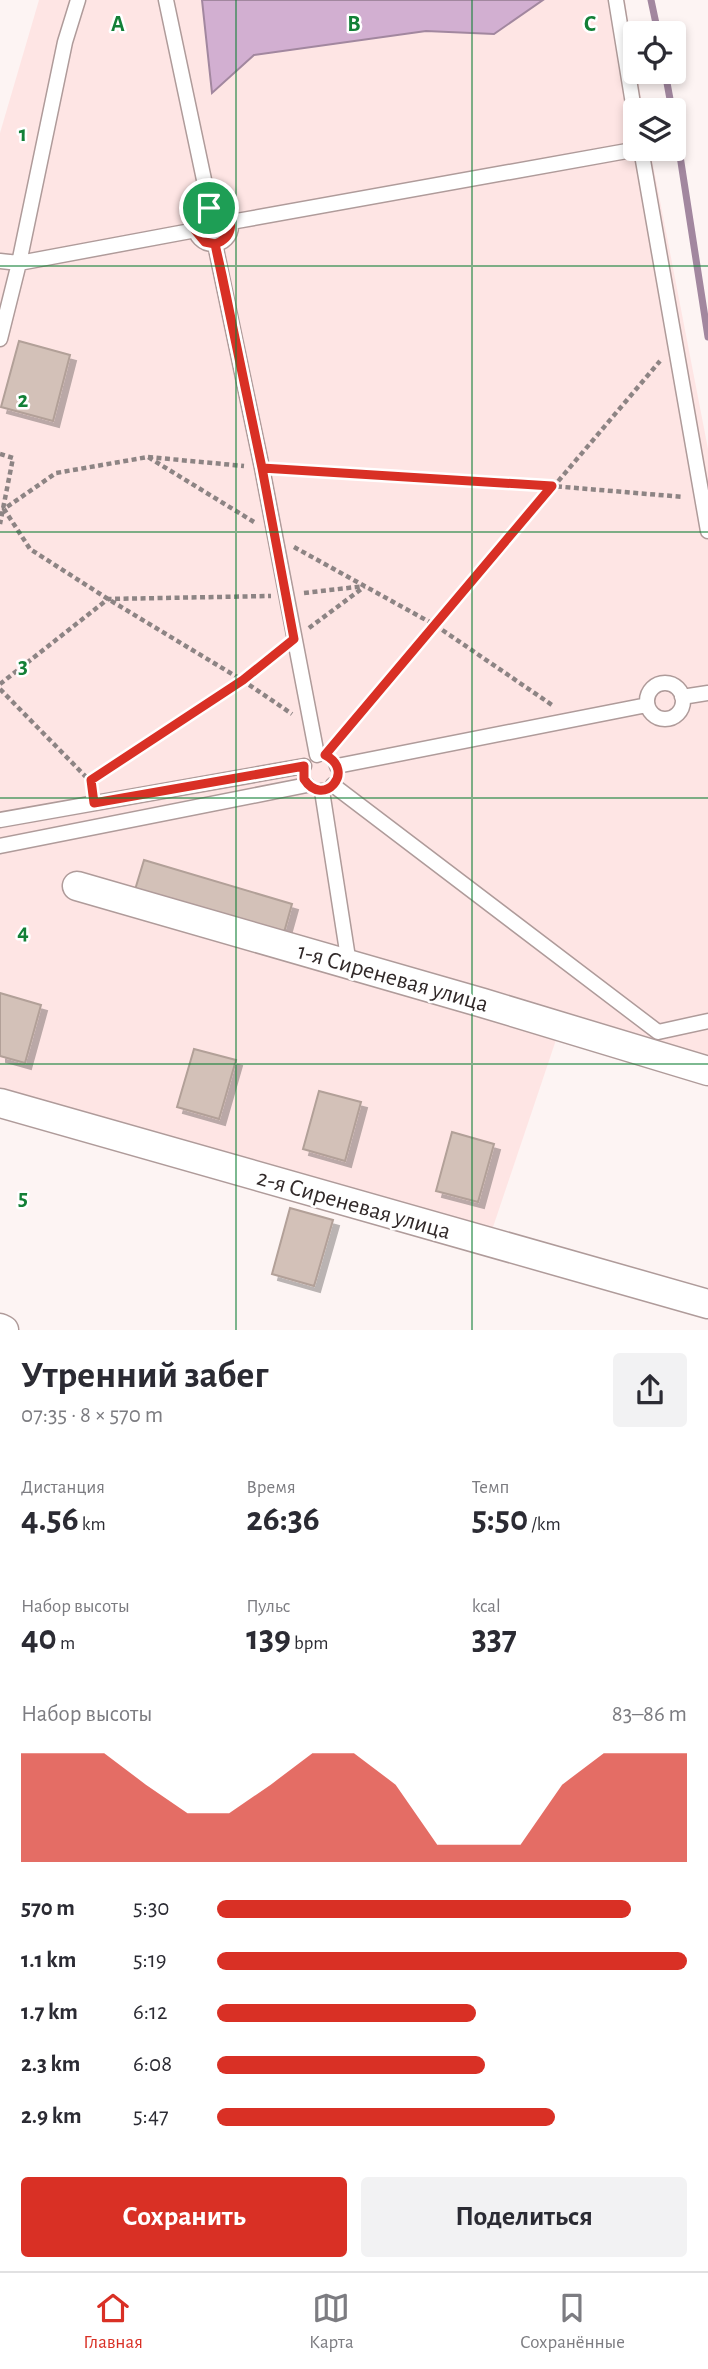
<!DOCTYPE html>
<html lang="ru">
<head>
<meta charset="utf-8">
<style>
  body { margin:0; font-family:"Alegreya Sans",sans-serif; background:#f2f2f3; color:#2b2b33; height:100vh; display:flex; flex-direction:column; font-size:26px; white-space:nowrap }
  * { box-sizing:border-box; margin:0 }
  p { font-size:23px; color:#7c7c81 }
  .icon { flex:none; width:38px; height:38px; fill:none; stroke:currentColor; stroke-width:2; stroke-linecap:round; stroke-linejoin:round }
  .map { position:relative; height:1330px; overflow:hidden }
  .details { display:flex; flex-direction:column; background:#fff; flex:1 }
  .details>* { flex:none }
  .fabs { position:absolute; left:623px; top:21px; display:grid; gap:14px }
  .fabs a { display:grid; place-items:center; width:63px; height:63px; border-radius:7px; background:#fff; box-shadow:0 4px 10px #0003; font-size:35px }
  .pin { position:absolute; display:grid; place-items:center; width:60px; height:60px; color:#fff; margin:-30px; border:4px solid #fff; border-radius:50%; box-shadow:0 2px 7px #0007 }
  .round { display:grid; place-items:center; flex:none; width:74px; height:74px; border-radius:7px; background:#f2f2f3 }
  .summary { display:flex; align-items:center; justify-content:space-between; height:119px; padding:0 21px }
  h1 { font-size:38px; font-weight:600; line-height:52px }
  .metrics { display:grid; grid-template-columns:repeat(3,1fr); gap:10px; height:119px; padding:7px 21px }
  .metrics div { display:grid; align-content:center }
  .metrics b { font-size:35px; font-weight:600 }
  .metrics small { font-size:19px; font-weight:400 }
  .metrics p { font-size:19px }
  .chart { height:196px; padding:14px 21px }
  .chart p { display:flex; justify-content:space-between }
  .chart svg { width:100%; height:126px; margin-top:7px; fill:#d93025; opacity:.7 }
  .button { display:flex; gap:14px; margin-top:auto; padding:14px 21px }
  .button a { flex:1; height:80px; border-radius:7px; background:#d93025; color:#fff; font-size:28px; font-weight:600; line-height:80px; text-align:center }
  .button a+a { background:#f2f2f3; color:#2b2b33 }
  ul { padding:0 21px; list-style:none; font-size:23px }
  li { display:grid; grid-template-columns:112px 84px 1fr; align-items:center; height:52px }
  li i { height:18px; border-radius:9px; background:#d93025 }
  .dock { display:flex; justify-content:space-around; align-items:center; height:98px; border-top:2px solid #e1e1e2; background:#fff; font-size:19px; color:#7c7c81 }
  .dock a { display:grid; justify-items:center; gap:4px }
  .dock .selected { color:#d93025 }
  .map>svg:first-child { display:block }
  .built { fill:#fee5e4 }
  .water { fill:#d2afd1; stroke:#a2879f; stroke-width:2 }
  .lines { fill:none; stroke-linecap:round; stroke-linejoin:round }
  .stream { stroke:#a2879f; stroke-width:7 }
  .building { fill:#d3c1b8; stroke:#b2a098; stroke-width:2; filter:url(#shadow) }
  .lane-casing { stroke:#af9b9a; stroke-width:17 }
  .street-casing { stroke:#af9b9a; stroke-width:31 }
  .path { stroke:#8d8484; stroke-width:4.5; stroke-dasharray:5 3.5; stroke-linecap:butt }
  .lane { stroke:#fff; stroke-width:14 }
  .street { stroke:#fff; stroke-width:28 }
  .route-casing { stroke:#fff; stroke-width:14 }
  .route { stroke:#d93025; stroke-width:9 }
  .grid { fill:none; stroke:#128037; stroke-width:2; stroke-opacity:0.55 }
  .labels { text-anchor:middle; stroke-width:5; stroke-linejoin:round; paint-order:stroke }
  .street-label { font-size:24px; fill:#312929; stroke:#fff }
  .grid-label { font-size:23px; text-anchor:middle; font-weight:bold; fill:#128037; stroke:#fff; stroke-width:5; stroke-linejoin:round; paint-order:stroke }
</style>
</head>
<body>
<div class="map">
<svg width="708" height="1330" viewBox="0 0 708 1330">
  <defs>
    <filter id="shadow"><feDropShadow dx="6" dy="6" stdDeviation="0" flood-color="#0004"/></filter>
  </defs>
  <rect width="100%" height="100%" fill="#fdf4f3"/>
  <path class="built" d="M39,0H625L635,72H637L643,110H635V149H650L708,449V1076L559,1031L490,1236L0,1095V133Z"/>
  <path class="water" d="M202,0H543L494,34L426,31L254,55L212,93Z"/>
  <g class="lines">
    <path class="stream" d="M651,0L658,33
      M665,72L672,110
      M674,117L708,337"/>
  </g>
  <path class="building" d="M19,341L70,355L53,421L1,407Z
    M144,860L292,904L283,936L134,893Z
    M0,993L41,1005L25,1063L0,1056Z
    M194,1049L236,1060L219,1119L177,1107Z
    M319,1091L361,1102L345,1161L303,1149Z
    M452,1132L494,1144L478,1202L436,1191Z
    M290,1208L333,1220L314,1286L272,1274Z"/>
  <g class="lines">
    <g class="lane-casing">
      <path id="lane" d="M166,0L210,208
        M616,0L635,116
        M641,149L708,531
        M195 226a18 18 0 1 1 36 0a18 18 0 1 1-36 0Z
        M231,222L638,149
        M215,244L262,468L317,755
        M0,261L19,263L196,230
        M0,339L19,263L65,42L78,0
        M647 701a18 18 0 1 1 36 0a18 18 0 1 1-36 0Z
        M682,697L708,693
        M337,766L647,705
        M333,785L658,1032L708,1021
        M322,791L349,964
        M0,820L304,766
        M0,846L307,785"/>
    </g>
    <g class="street-casing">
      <path id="street" d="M77,886L483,1003L708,1071
        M0,1103L708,1304
        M0,1328L4,1330"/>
    </g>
    <path class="path" d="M0,454L13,458L0,524
      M148,457L244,466
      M277,469L552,486L684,497
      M254,522L148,457L56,473L4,509L30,549L108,599L242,680L292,714
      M294,547L435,625L552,705
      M304,593L365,586
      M309,628L364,587
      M0,684L108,599L271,596
      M0,689L91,782
      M333,747L660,361
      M91,780L242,680L280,650"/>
    <use href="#lane" class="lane"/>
    <use href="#street" class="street"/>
  </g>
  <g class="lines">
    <g class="route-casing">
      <path id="route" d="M209,208L198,216L195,230L205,242L215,244L262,468L294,639L243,680L91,780L94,803L304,766V779C323,809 357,771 325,755L552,486L262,468L222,275L215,244C232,238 236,222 222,210L209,208"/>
    </g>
    <use href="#route" class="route"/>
  </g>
  <path class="grid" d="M236,0V1330M472,0V1330M0,266H708M0,532H708M0,798H708M0,1064H708"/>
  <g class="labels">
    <g class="street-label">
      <text transform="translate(393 977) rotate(16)" y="8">1-я Сиреневая улица</text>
      <text transform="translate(354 1204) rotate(16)" y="8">2-я Сиреневая улица</text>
    </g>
  </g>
  <g class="grid-label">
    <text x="118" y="31">A</text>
    <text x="354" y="31">B</text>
    <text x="590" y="31">C</text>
    <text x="23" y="141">1</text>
    <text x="23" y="407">2</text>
    <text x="23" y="673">3</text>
    <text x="23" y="939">4</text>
    <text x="23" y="1205">5</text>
  </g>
</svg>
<div class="fabs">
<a><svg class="icon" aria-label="locate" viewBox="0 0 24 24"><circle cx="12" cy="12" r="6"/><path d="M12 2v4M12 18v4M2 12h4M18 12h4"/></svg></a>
<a><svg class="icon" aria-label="layers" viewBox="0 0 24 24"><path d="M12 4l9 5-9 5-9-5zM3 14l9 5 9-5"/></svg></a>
</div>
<div class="pin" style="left:209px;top:208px;background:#1e9e55"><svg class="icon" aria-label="arrive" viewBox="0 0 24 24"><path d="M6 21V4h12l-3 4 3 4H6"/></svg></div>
</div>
<section class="details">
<div class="summary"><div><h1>Утренний забег</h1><p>07:35 · 8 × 570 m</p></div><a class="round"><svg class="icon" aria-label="share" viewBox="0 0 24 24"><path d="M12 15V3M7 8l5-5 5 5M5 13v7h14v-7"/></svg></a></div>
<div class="metrics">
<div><p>Дистанция</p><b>4.56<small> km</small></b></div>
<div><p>Время</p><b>26:36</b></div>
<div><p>Темп</p><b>5:50<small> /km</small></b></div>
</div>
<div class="metrics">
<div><p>Набор высоты</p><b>40<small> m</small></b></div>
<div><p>Пульс</p><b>139<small> bpm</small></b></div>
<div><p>kcal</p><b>337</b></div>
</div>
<div class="chart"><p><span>Набор высоты</span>83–86 m</p>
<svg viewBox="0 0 160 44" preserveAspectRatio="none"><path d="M0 44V6L10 6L20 6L30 17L40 27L50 27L60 17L70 6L80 6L90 17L100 38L110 38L120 38L130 17L140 6L150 6L160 6V44z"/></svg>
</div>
<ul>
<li><b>570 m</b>5:30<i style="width:88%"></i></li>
<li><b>1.1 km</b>5:19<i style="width:100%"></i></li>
<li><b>1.7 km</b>6:12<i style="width:55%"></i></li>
<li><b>2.3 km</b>6:08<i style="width:57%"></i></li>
<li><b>2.9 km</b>5:47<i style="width:72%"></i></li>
</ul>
<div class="button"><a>Сохранить</a><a>Поделиться</a></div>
</section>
<nav class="dock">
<a class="selected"><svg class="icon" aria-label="home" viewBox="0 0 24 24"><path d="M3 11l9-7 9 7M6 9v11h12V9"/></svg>Главная</a>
<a><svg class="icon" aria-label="map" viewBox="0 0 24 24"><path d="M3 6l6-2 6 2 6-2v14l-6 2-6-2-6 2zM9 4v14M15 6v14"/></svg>Карта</a>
<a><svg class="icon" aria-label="saved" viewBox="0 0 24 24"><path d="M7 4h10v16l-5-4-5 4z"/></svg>Сохранённые</a>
</nav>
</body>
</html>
